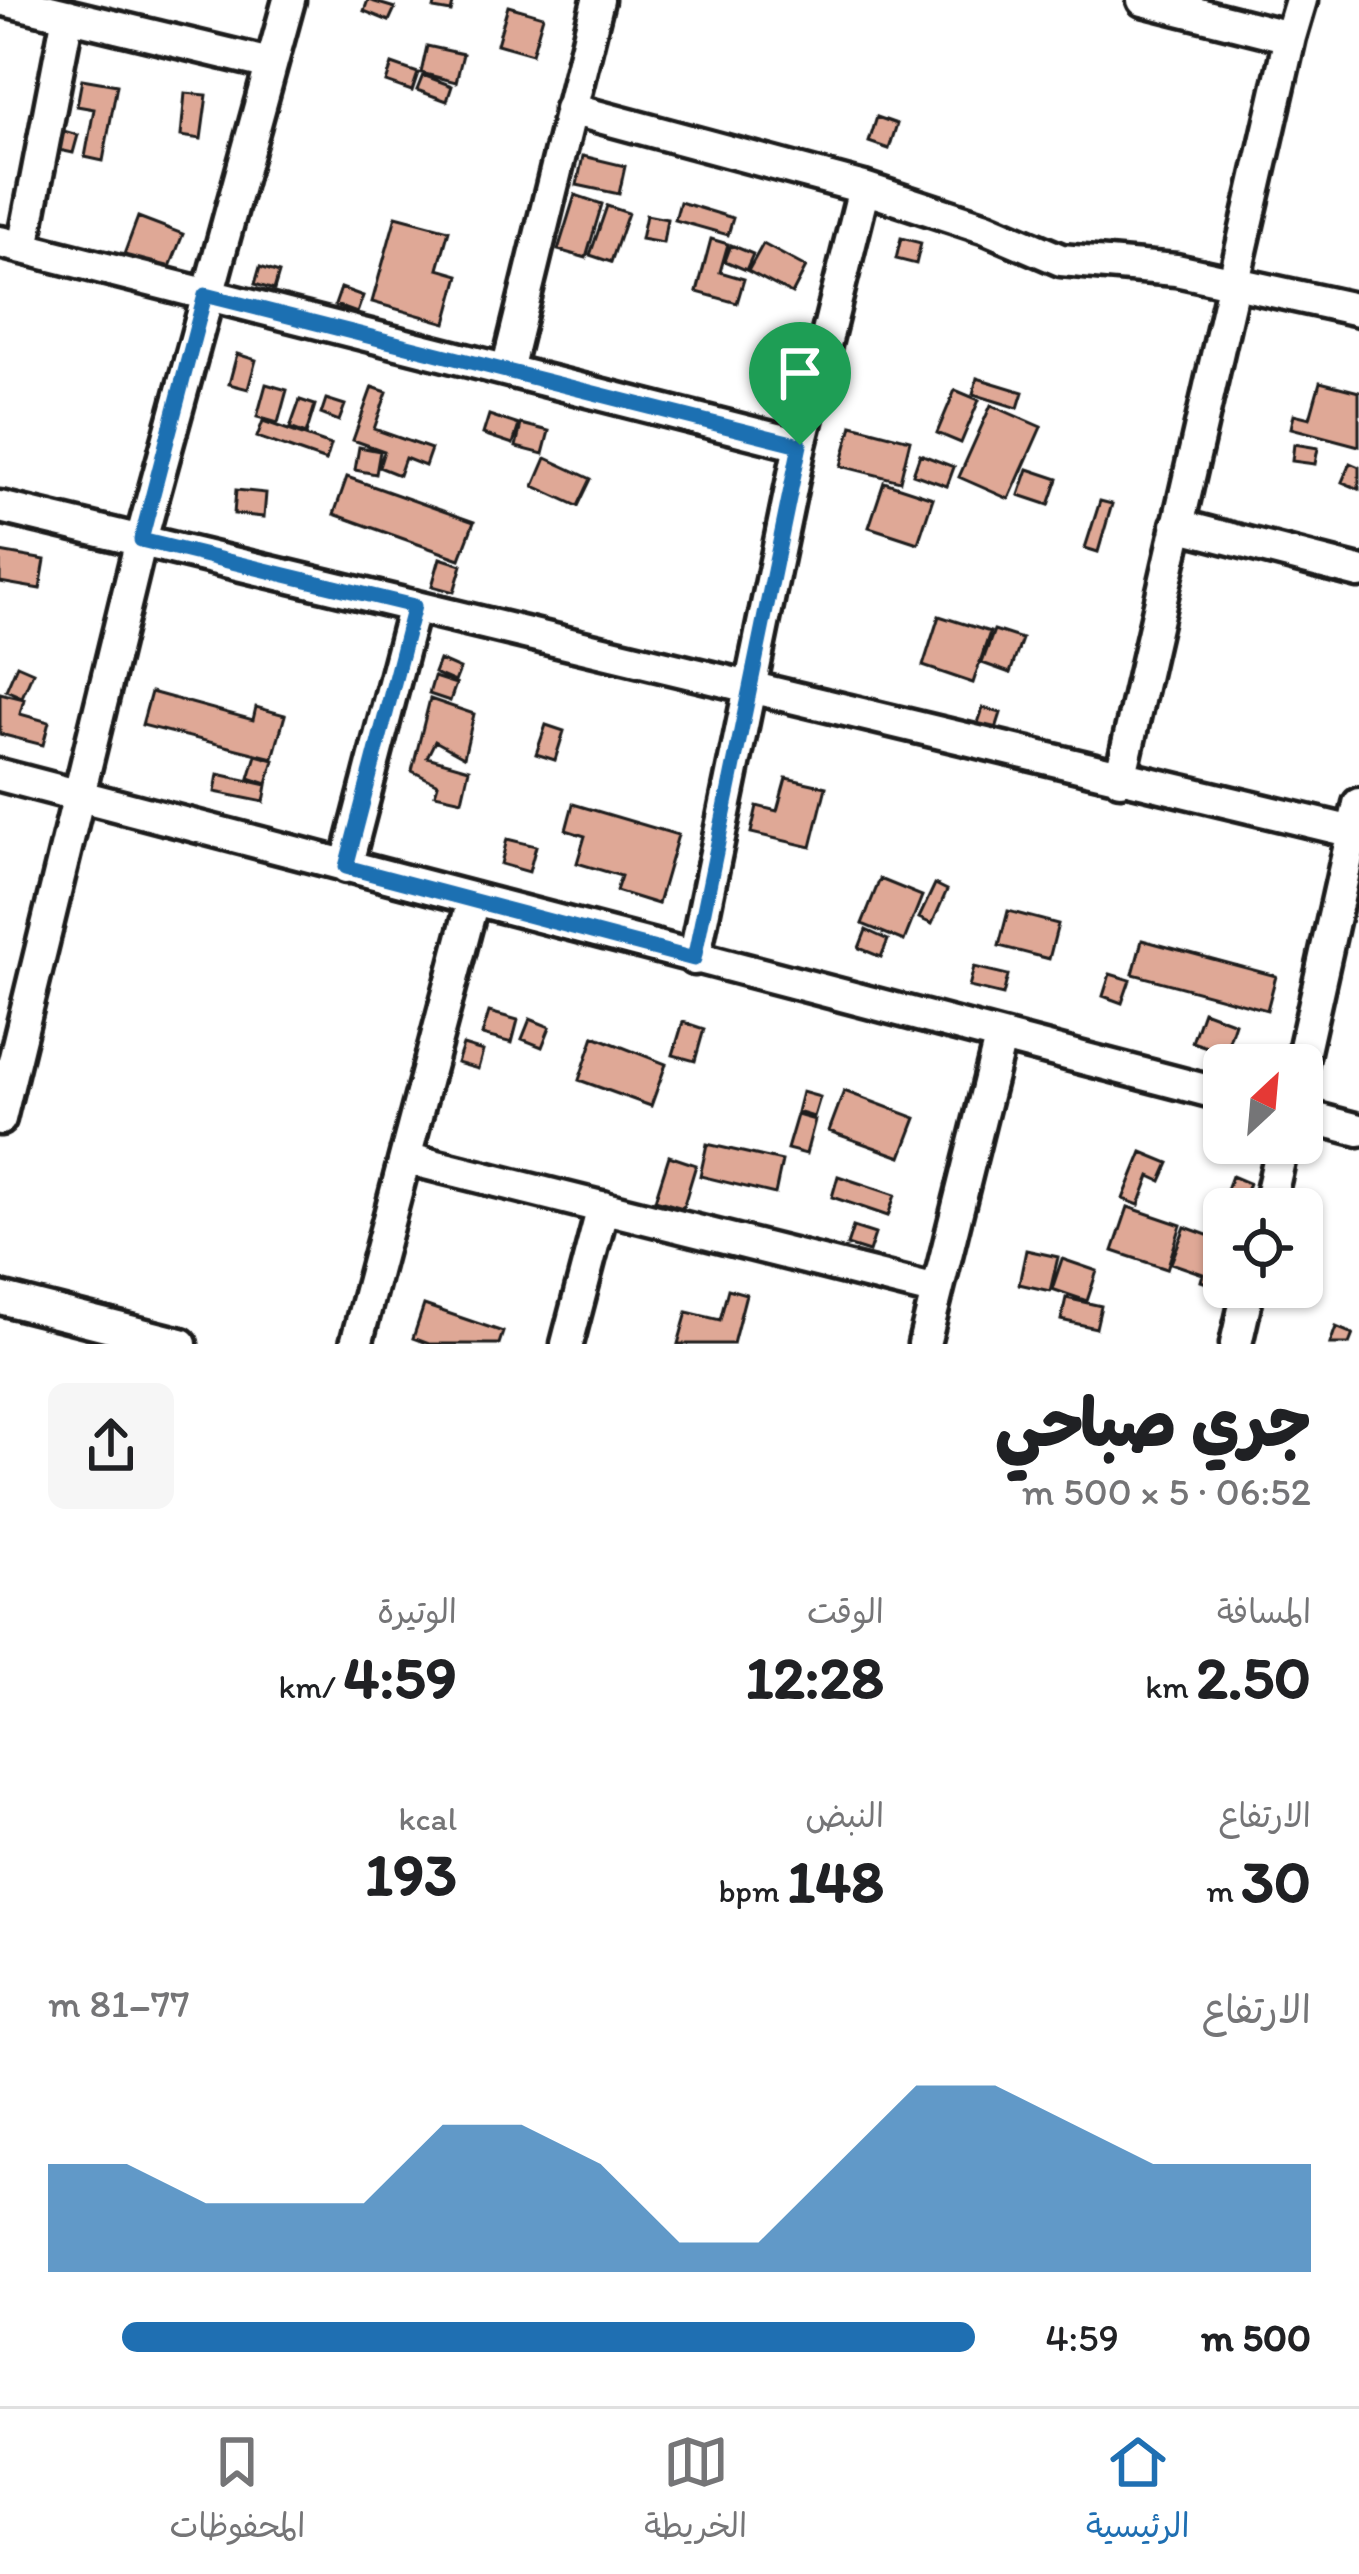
<!DOCTYPE html>
<html lang="ar">
<head>
<meta charset="utf-8">
<style>
  body { margin:0; font-family:Itim,"Playpen Sans Arabic",sans-serif; background:#f6f6f6; color:#202124; direction:rtl; height:100vh; display:flex; flex-direction:column; font-size:45px; white-space:nowrap }
  * { box-sizing:border-box; margin:0 }
  p { font-size:39px; color:#757577 }
  .icon { flex:none; width:66px; height:66px; fill:none; stroke:currentColor; stroke-width:2; stroke-linecap:round; stroke-linejoin:round }
  .map { position:relative; height:1344px; overflow:hidden; direction:ltr }
  .details { display:flex; flex-direction:column; background:#fff; flex:1 }
  .details>* { flex:none }
  .needle { width:78px; rotate:26deg }
  .tools { position:absolute; left:1203px; top:1044px; display:grid; gap:24px }
  .tools a { display:grid; place-items:center; width:120px; height:120px; border-radius:18px; background:#fff; box-shadow:0 3px 9px #0004; font-size:60px }
  .pin { position:absolute; display:grid; place-items:center; width:102px; height:102px; color:#fff; margin:-123px -51px; border-radius:50% 50% 50% 0; rotate:-45deg; box-shadow:0 0 12px #0007 }
  .pin .icon { rotate:45deg }
  .round { display:grid; place-items:center; flex:none; width:126px; height:126px; border-radius:18px; background:#f6f6f6 }
  .summary { display:flex; align-items:center; justify-content:space-between; height:204px; padding:0 48px }
  h1 { font-size:66px; font-weight:800; line-height:90px }
  .stats { display:grid; grid-template-columns:repeat(3,1fr); gap:18px; height:204px; padding:12px 48px }
  .stats div { display:grid; align-content:center }
  .stats b { font-size:60px; font-weight:800 }
  .stats small { font-size:33px; font-weight:400 }
  .stats p { font-size:33px }
  .chart { height:336px; padding:24px 48px }
  .chart p { display:flex; justify-content:space-between }
  .chart svg { width:100%; height:216px; margin-top:12px; fill:#1f6fb2; opacity:.7 }
  ul { padding:0 48px; list-style:none; font-size:39px }
  li { display:grid; grid-template-columns:192px 144px 1fr; align-items:center; height:90px }
  li i { height:30px; border-radius:15px; background:#1f6fb2 }
  .dock { display:flex; justify-content:space-around; align-items:center; height:168px; border-top:3px solid #e0e0e0; background:#fff; font-size:33px; color:#757577 }
  .dock a { display:grid; justify-items:center; gap:6px }
  .dock .active { color:#1f6fb2 }
  .map>svg:first-child { display:block }
  .building { fill:#dfa896; stroke:#1c1c1c; stroke-width:3 }
  .lines { fill:none; stroke-linecap:round; stroke-linejoin:round }
  .street-casing { stroke:#1c1c1c; stroke-width:39 }
  .street { stroke:#fff; stroke-width:30 }
  .route-casing { stroke:#fff; stroke-width:24 }
  .route { stroke:#1f6fb2; stroke-width:15 }
</style>
</head>
<body>
<div class="map">
<svg width="1359" height="1344" viewBox="0 0 1359 1344">
  <rect width="100%" height="100%" fill="#fff"/>
  <filter id="ink" filterUnits="userSpaceOnUse"><feTurbulence type="fractalNoise" baseFrequency=".00833" numOctaves="2"/><feDisplacementMap in="SourceGraphic" scale="24" xChannelSelector="R" yChannelSelector="G"/><feConvolveMatrix kernelMatrix="1 2 1 2 8 2 1 2 1" color-interpolation-filters="sRGB"/></filter>
  <g filter="url(#ink)">
    <path class="building" d="M368,0L395,8L389,21L364,11Z
      M436,0H454L451,12L434,9Z
      M508,6L543,16L532,54L497,44Z
      M427,46L463,54L456,82L421,73Z
      M392,64L418,73L412,91L386,82Z
      M423,75L452,86L447,101L417,90Z
      M82,79L117,85L103,161L85,157L94,109L77,106Z
      M185,93L207,95L201,139L181,136Z
      M877,117L897,124L889,149L869,142Z
      M60,130L78,135L73,153L55,149Z
      M583,156L625,166L619,194L577,185Z
      M575,195L602,204L586,258L558,250Z
      M680,202L733,218L728,235L675,220Z
      M607,206L628,213L611,262L590,255Z
      M646,215L667,219L663,243L641,239Z
      M396,216L449,230L438,269L459,275L446,323L372,302Z
      M138,217L183,234L166,277L122,260Z
      M901,238L921,243L916,264L896,259Z
      M711,239L728,244L720,272L744,279L737,303L697,292Z
      M763,244L806,267L792,294L748,271Z
      M731,245L753,254L746,270L725,261Z
      M260,267L279,273L274,290L255,284Z
      M341,288L363,296L357,313L335,305Z
      M237,354L256,360L248,389L229,384Z
      M977,378L1023,392L1018,408L973,394Z
      M1320,382L1359,392V446L1291,428L1294,414L1310,418Z
      M266,384L287,390L278,423L257,417Z
      M372,387L387,392L374,429L431,449L425,466L405,458L399,475L379,467L384,451L353,440Z
      M955,390L979,400L961,443L937,433Z
      M326,399L345,405L339,421L321,414Z
      M300,400L315,405L306,434L290,428Z
      M991,405L1041,427L1009,499L959,477Z
      M489,415L519,425L513,444L483,434Z
      M263,421L331,445L326,461L257,437Z
      M521,424L549,431L543,454L516,447Z
      M852,425L910,440L900,481L841,466Z
      M1294,444L1318,448L1315,464L1292,461Z
      M359,447L380,451L376,474L355,470Z
      M920,454L954,467L947,486L913,474Z
      M546,458L591,479L578,506L534,486Z
      M1350,463L1359,467V489L1342,482Z
      M1028,469L1058,479L1049,505L1019,495Z
      M347,477L474,522L460,559L334,514Z
      M884,482L933,498L918,543L869,527Z
      M236,490L266,493L264,517L234,514Z
      M1100,501L1112,504L1098,552L1085,548Z
      M0,552L45,560L40,589L0,582Z
      M440,558L462,565L454,592L432,586Z
      M939,616L990,632L973,683L923,666Z
      M994,630L1022,639L1010,673L982,663Z
      M439,660L460,669L455,682L434,673Z
      M17,665L33,672L22,697L6,690Z
      M434,677L456,684L450,701L429,694Z
      M151,692L253,720L256,707L285,715L273,758L142,725Z
      M0,693L24,699L20,714L49,722L43,745L0,734Z
      M430,699L474,714L464,757L435,741L427,757L469,769L462,800L435,794L438,784L412,771Z
      M983,708L1001,713L995,732L977,726Z
      M546,725L564,731L555,760L536,754Z
      M256,755L274,760L267,784L249,778Z
      M218,774L267,785L264,802L215,792Z
      M786,778L826,787L811,847L751,833L757,806L777,811Z
      M573,804L678,835L658,904L616,891L621,876L577,863L585,836L566,830Z
      M507,839L536,846L529,872L501,864Z
      M880,879L922,896L904,941L862,924Z
      M935,884L947,890L932,924L919,918Z
      M1008,911L1058,924L1049,959L999,946Z
      M866,930L888,940L881,957L859,948Z
      M1142,940L1276,976L1267,1010L1133,974Z
      M974,967L1008,975L1003,995L969,987Z
      M1110,974L1130,980L1122,1003L1103,996Z
      M1203,1011L1235,1023L1225,1053L1192,1042Z
      M489,1012L518,1020L512,1043L482,1035Z
      M530,1019L550,1027L542,1047L522,1039Z
      M683,1022L704,1029L695,1061L673,1055Z
      M594,1036L666,1064L651,1106L579,1080Z
      M463,1045L483,1051L478,1069L457,1063Z
      M844,1091L916,1118L901,1157L829,1131Z
      M802,1092L820,1097L814,1117L797,1112Z
      M797,1115L815,1120L806,1154L787,1149Z
      M707,1144L782,1161L775,1194L700,1176Z
      M1142,1152L1169,1163L1161,1181L1150,1176L1139,1205L1123,1199Z
      M669,1156L696,1165L683,1208L655,1200Z
      M838,1176L895,1195L888,1216L832,1197Z
      M1232,1176L1249,1183L1240,1207L1223,1200Z
      M1128,1207L1181,1225L1167,1269L1113,1251Z
      M853,1227L875,1234L869,1252L847,1245Z
      M1185,1227L1224,1241V1271L1218,1287L1201,1281L1203,1274L1171,1263Z
      M1026,1250L1058,1257L1050,1291L1019,1284Z
      M1062,1259L1097,1271L1087,1301L1052,1289Z
      M728,1289L746,1294L733,1344H678L687,1312L720,1320Z
      M1066,1298L1101,1306L1096,1328L1061,1320Z
      M424,1305L503,1332L499,1344H429L413,1338Z
      M1336,1327L1353,1334L1349,1344H1330Z"/>
    <g class="lines">
      <g class="street-casing">
        <path id="street" d="M4,0L270,64
          M1143,0L1290,37L1301,0
          M570,109L864,188L986,228L1061,260L1176,270L1359,310
          M0,242L800,445L694,959
          M23,248L68,15
          M507,370L598,0
          M800,445L864,188
          M0,507L1353,832
          M1177,525L1359,572
          M0,775L1224,1095
          M1120,779L1290,37
          M346,867L414,606
          M1301,1065L1359,804
          M1302,1115L1359,1130
          M0,1119L141,540L289,0
          M405,1158L937,1291
          M1268,1209L1283,1143
          M0,1298L181,1344
          M356,1344L473,900
          M567,1344L603,1207
          M924,1344L1000,1039
          M1236,1344L1249,1287"/>
      </g>
      <use href="#street" class="street"/>
    </g>
  </g>
  <g class="lines" filter="url(#ink)">
    <g class="route-casing">
      <path id="route" d="M205,295L800,445L694,959L346,867L414,606L141,540Z"/>
    </g>
    <use href="#route" class="route"/>
  </g>
</svg>
<div class="tools">
<a><svg class="needle" viewBox="-14 -14 28 28"><path d="M0-13l5 13h-10z" fill="#e53935"/><path d="M0 13l5-13h-10z" fill="#757577"/></svg></a>
<a><svg class="icon" aria-label="locate" viewBox="0 0 24 24"><circle cx="12" cy="12" r="6"/><path d="M12 2v4M12 18v4M2 12h4M18 12h4"/></svg></a>
</div>
<div class="pin" style="left:800px;top:445px;background:#1e9e55"><svg class="icon" aria-label="arrive" viewBox="0 0 24 24"><path d="M6 21V4h12l-3 4 3 4H6"/></svg></div>
</div>
<section class="details">
<div class="summary"><div><h1>جري صباحي</h1><p>06:52 · 5 × 500 m</p></div><a class="round"><svg class="icon" aria-label="share" viewBox="0 0 24 24"><path d="M12 15V3M7 8l5-5 5 5M5 13v7h14v-7"/></svg></a></div>
<div class="stats">
<div><p>المسافة</p><b>2.50<small> km</small></b></div>
<div><p>الوقت</p><b>12:28</b></div>
<div><p>الوتيرة</p><b>4:59<small> /km</small></b></div>
</div>
<div class="stats">
<div><p>الارتفاع</p><b>30<small> m</small></b></div>
<div><p>النبض</p><b>148<small> bpm</small></b></div>
<div><p>kcal</p><b>193</b></div>
</div>
<div class="chart"><p><span>الارتفاع</span>77–81 m</p>
<svg viewBox="0 0 160 44" preserveAspectRatio="none"><path d="M0 44V22L10 22L20 30L30 30L40 30L50 14L60 14L70 22L80 38L90 38L100 22L110 6L120 6L130 14L140 22L150 22L160 22V44z"/></svg>
</div>
<ul>
<li><b>500 m</b>4:59<i style="width:92%"></i></li>
</ul>
</section>
<nav class="dock">
<a class="active"><svg class="icon" aria-label="home" viewBox="0 0 24 24"><path d="M3 11l9-7 9 7M6 9v11h12V9"/></svg>الرئيسية</a>
<a><svg class="icon" aria-label="map" viewBox="0 0 24 24"><path d="M3 6l6-2 6 2 6-2v14l-6 2-6-2-6 2zM9 4v14M15 6v14"/></svg>الخريطة</a>
<a><svg class="icon" aria-label="saved" viewBox="0 0 24 24"><path d="M7 4h10v16l-5-4-5 4z"/></svg>المحفوظات</a>
</nav>
</body>
</html>
